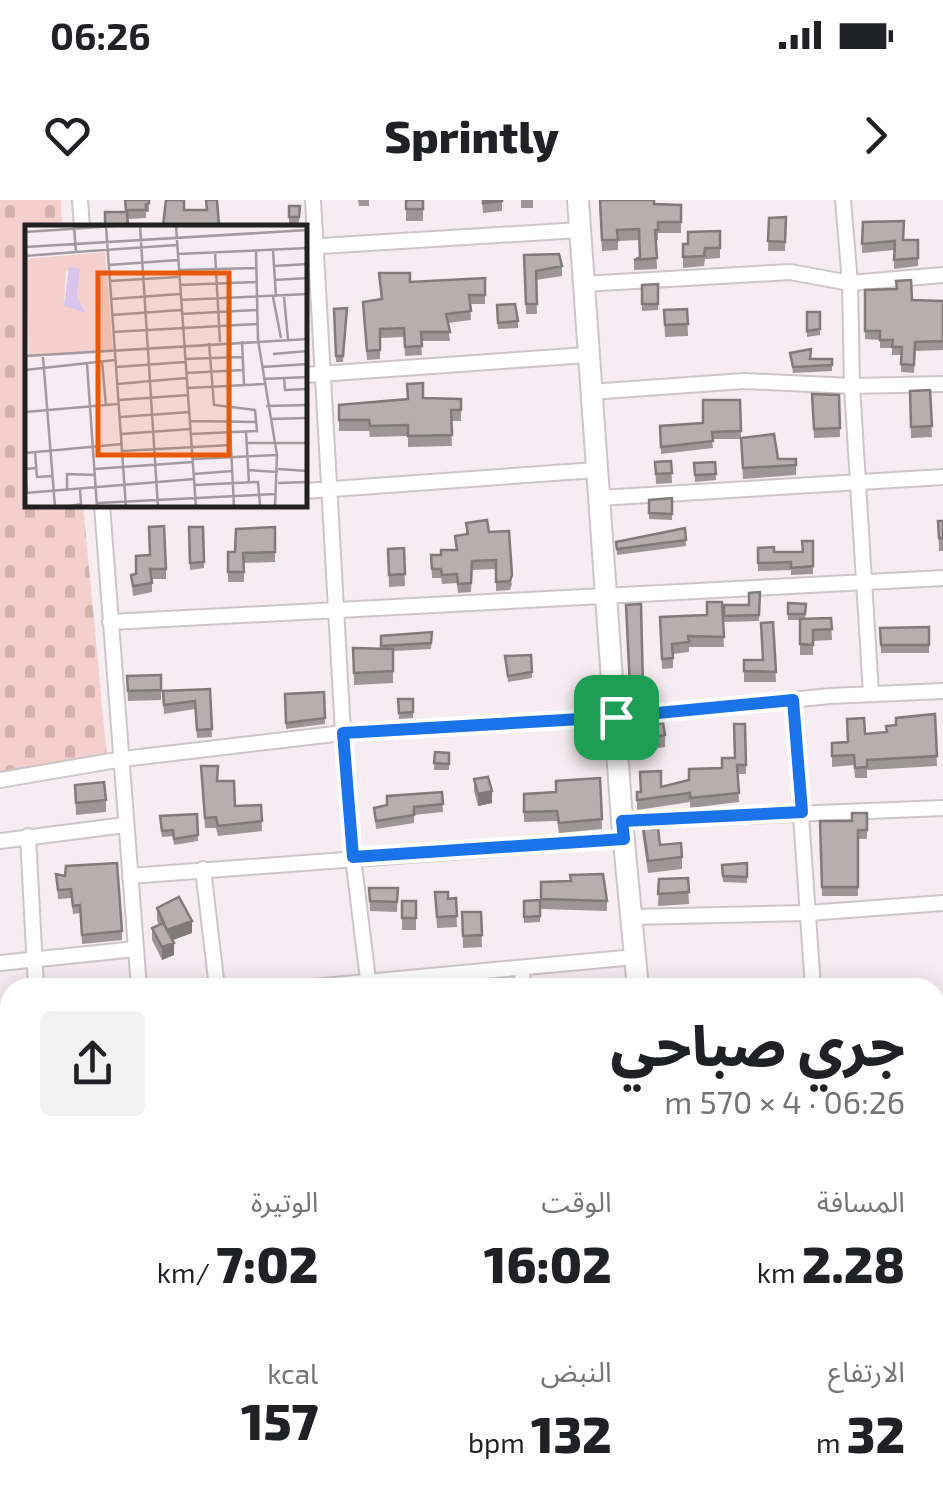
<!DOCTYPE html>
<html lang="ar">
<head>
<meta charset="utf-8">
<style>
  body { margin:0; font-family:"Exo 2","Noto Sans Arabic",sans-serif; background:#f2f2f2; color:#202124; direction:rtl; height:100vh; display:flex; flex-direction:column; font-size:38px; white-space:nowrap }
  * { box-sizing:border-box; margin:0 }
  p { font-size:32px; color:#757577 }
  .icon { flex:none; width:55px; height:55px; fill:none; stroke:currentColor; stroke-width:2; stroke-linecap:round; stroke-linejoin:round }
  .map { position:relative; flex:1; overflow:hidden; direction:ltr }
  .side { position:absolute; left:0px; top:778px; width:945px; height:532px; display:flex; flex-direction:column; background:#fff; border-radius:30px 30px 0 0; box-shadow:0 5px 25px #0003; direction:rtl }
  .side>* { flex:none }
  .pin { position:absolute; display:grid; place-items:center; width:85px; height:85px; color:#fff; margin:-42px; border-radius:20px; box-shadow:0 5px 15px #0006 }
  .round { display:grid; place-items:center; flex:none; width:105px; height:105px; border-radius:10px; background:#f2f2f2 }
  .headline { display:flex; align-items:center; justify-content:space-between; height:170px; padding:0 40px }
  h1 { font-size:55px; font-weight:800; line-height:75px }
  .metrics { display:grid; grid-template-columns:repeat(3,1fr); gap:15px; height:170px; padding:10px 40px }
  .metrics div { display:grid; align-content:center }
  .metrics b { font-size:50px; font-weight:800 }
  .metrics small { font-size:28px; font-weight:400 }
  .metrics p { font-size:28px }
  .status { display:flex; justify-content:space-between; align-items:center; height:70px; padding:0 50px; background:#fff; direction:ltr }
  .status svg { height:28px; fill:currentColor }
  header { display:flex; justify-content:space-between; align-items:center; height:130px; padding:0 40px; background:#fff; font-size:45px; font-weight:800 }
  .map>svg:first-child { display:block }
  .cemetery { fill:url(#cemetery-stones) }
  .lines { fill:none; stroke-linecap:round; stroke-linejoin:round }
  .street-casing { stroke:#cec5c9; stroke-width:18 }
  .secondary-casing { stroke:#cec5c9; stroke-width:24 }
  .street { stroke:#fff; stroke-width:14 }
  .secondary { stroke:#fff; stroke-width:20 }
  .wall { fill:#9e9696 }
  .shaded-wall { fill:#817a7a }
  .building { fill:#b8aeaf; stroke:#817a7a; stroke-width:2.5 }
  .route-casing { stroke:#fff; stroke-width:20 }
  .route { stroke:#1a73e8; stroke-width:12 }
  .inset-road { fill:none; stroke:#a29a9e; stroke-width:2.5 }
  .view { fill:#e8590c; fill-opacity:0.15; stroke:#e8590c; stroke-width:5 }
  .inset-edge { fill:none; stroke:#232022; stroke-width:5 }
</style>
</head>
<body>
<div class="status"><b>06:26</b><svg viewBox="0 0 49 12"><path d="M0 12V9h3v3zM5 12V6h3v6zM10 12V3h3v9zM15 12V0h3v12zM26 1h20v11H26zM47 4h2v5h-2z"/></svg></div>
<header><svg class="icon" aria-label="forward" viewBox="0 0 24 24"><path d="M9 5l7 7-7 7"/></svg>Sprintly<svg class="icon" aria-label="heart" viewBox="0 0 24 24"><path d="M12 20l-8-8c-3-5 5-10 8-4 3-6 11-1 8 4z"/></svg></header>
<div class="map">
<svg width="943" height="1309" viewBox="0 0 943 1309">
  <defs>
    <pattern id="cemetery-stones" width="16" height="16" patternUnits="userSpaceOnUse" patternTransform="scale(2.5)"><rect width="16" height="16" fill="#f5cfcb"/><path d="M2 7V4a2 2 0 0 1 4 0v3zM10 15v-3a2 2 0 0 1 4 0v3z" fill="#d2b1ae"/></pattern>
  </defs>
  <rect width="100%" height="100%" fill="#f6ecf1"/>
  <path class="cemetery" d="M0,0H61L62,27L28,28V305H83L107,558L0,572Z"/>
  <g class="lines">
    <g class="street-casing">
      <path id="street" d="M80,0L82,28
        M313,0L343,533L353,657L369,788
        M843,0L850,83L852,186L871,494
        M305,47L580,30
        M583,84L790,72L850,83L943,75
        M305,175L587,155
        M590,192L744,181L852,186L943,184
        M305,291L596,270
        M599,298L943,277
        M102,305L139,788
        M110,422L943,378
        M793,500L813,788
        M0,580L123,559L343,533L617,517L830,496L943,491
        M622,621L943,608
        M28,636L36,788
        M0,641L125,625
        M203,669L217,788
        M130,676L624,639
        M631,717L808,713L943,703
        M0,763L136,749
        M522,768L523,788
        M302,788L635,757
        M935,816L943,815
        M935,903L943,1023
        M0,961L10,960
        M935,1068L943,1069
        M935,1146L943,1145
        M935,1234H943
        M0,1243L10,1242
        M87,1300L88,1309
        M176,1300L177,1309
        M406,1300L407,1309"/>
    </g>
    <g class="secondary-casing">
      <path id="secondary" d="M578,0L622,621L638,788
        M677,1300L678,1309"/>
    </g>
    <use href="#street" class="street"/>
    <use href="#secondary" class="secondary"/>
  </g>
  <path class="wall" d="M149,0V12H146V18L128,19L126,12Z
    M166,0L184,10H206L217,0L219,28H163Z
    M358,0H369V6H359Z
    M406,0H423V21H406Z
    M482,0H502V11L483,13Z
    M521,0H533V8H521Z
    M599,0L681,5V33H658V40H656L657,69L634,70V60L640,57L639,40L618,41V50L602,51Z
    M289,6H300L299,23H289Z
    M786,17L785,51H768L769,18Z
    M863,22L904,40H918V66L894,69V50L862,53Z
    M720,31V58L705,59L704,66L683,68V44Z
    M524,55L562,66V76L536,80L537,114H526Z
    M379,73L410,82L485,78V104H470L471,120L448,123L450,141H421L422,155L405,156L404,137L380,138V159L367,160L363,111L381,99Z
    M658,84V110L642,111V85Z
    M865,90L912,100L943,101V150L915,151L914,173L901,172V155H892V148H880V140L865,139Z
    M497,105L518,121V128L498,129Z
    M347,108L343,162H336L334,109Z
    M687,109L688,136L665,137L664,110Z
    M807,112H820V135L807,137Z
    M790,153L810,159H832V171L793,173Z
    M930,190L932,237L911,238L910,191Z
    M812,194L839,195L840,237L814,238Z
    M423,198L461,199V221H451L452,246L408,247V236L370,237L369,231H339V205Z
    M740,200L741,239H712L713,248L661,254L660,226L703,223Z
    M741,238L778,259H796V275L743,279Z
    M671,261L672,283L656,284L655,262Z
    M715,262L716,280L695,282L694,263Z
    M672,298V320L649,319V300Z
    M938,321H943V351H939Z
    M466,323L489,332L512,384L510,390L496,391V369L472,370L471,392L458,393L457,383L442,384L441,378H432L431,355H441L456,350L455,336L466,334Z
    M189,327H203L204,368L190,370Z
    M275,327V362L244,363V382H228V352H235Z
    M685,328L686,346L617,355L616,342Z
    M813,341V374L791,375V370L758,371V348L774,352H803Z
    M404,348L405,386L389,387L388,349Z
    M136,356L166,369V379H152V392L133,396L131,375L136,374Z
    M760,392L759,421L724,422V405H749Z
    M722,402L724,447H689V452L673,454V468L662,469L660,427L707,415Z
    M788,403L806,404L805,419L831,418L832,440L813,441V455H800V420H788Z
    M641,404L643,498H630L626,405Z
    M773,422L776,482H744V460H763Z
    M929,427V453H881L880,428Z
    M432,432L431,449L393,451V483L354,485L353,448H381V436Z
    M531,455L532,478L508,482L505,456Z
    M161,475V500L128,501L127,476Z
    M210,489L212,537L197,538L195,509L164,514L163,491Z
    M324,492L325,524L286,529L285,494Z
    M398,499H413V518L399,519Z
    M935,514L937,566L867,570V578H855L854,565L832,567V543L847,542L865,534L886,532L896,525Z
    M745,524L746,574H738L739,602L690,608V602L637,610V592L689,581L722,568L735,558Z
    M636,527L665,535V547L638,551Z
    M435,552L449,553V570H434Z
    M201,566L217,581L235,606L261,605L262,631L218,636L216,628H205Z
    M600,578L602,629L559,633L557,621L524,622V594L556,592Z
    M474,579L492,603L478,606L474,591Z
    M75,585L106,600V612L76,615Z
    M442,592L443,612L414,615V623L376,629L374,608Z
    M867,613V639H858V696H822L820,621H852Z
    M197,614L198,641L174,645L173,636L162,637L160,622Z
    M642,619L652,629L660,645L682,657V669L648,673L642,631Z
    M747,663V683L723,682L722,665Z
    M56,674L65,676L122,731V740L82,744L80,713L73,714L71,698L58,699Z
    M688,678L689,704L658,706L659,679Z
    M541,682L607,701V711L541,709Z
    M369,688H398L397,712L370,711Z
    M435,692L448,699L456,698L457,727L437,728Z
    M540,700V722L524,723V701Z
    M402,701H416V730H402Z
    M157,708L192,733L173,740L174,755L162,760L152,740V728L159,725L157,720Z
    M462,712H481L482,747L463,748Z
    M10,809V833L0,834V810Z
    M0,850H10V913L0,914Z
    M0,976H10V1006L0,1007Z
    M10,1078V1150H0V1079Z
    M480,1304V1309H461V1306Z"/>
  <path class="shaded-wall" d="M492,591V603L478,606V594Z
    M192,721V733L167,742V730Z
    M174,743V755L162,760V747Z"/>
  <path class="building" d="M125,0H149V3L146,4V10H126Z
    M166,0H184V10H207L206,0H217L219,26H163Z
    M406,0H423V9H406Z
    M483,0H502V1L483,3Z
    M600,0H654V4L681,5V22H658V30H655L657,58L634,60L640,57L639,29L617,30L618,40H602Z
    M289,6H300L299,17H289Z
    M105,12H127L128,28H105Z
    M786,17L785,42L768,41L769,18Z
    M904,21L903,40H918V58L894,60L895,41L862,44L863,22Z
    M720,31V48H705L704,56L683,57V44H688V32Z
    M559,54L562,66L536,71L537,104H526L524,55Z
    M379,73H410V82L485,78V95H469L471,111L446,114L450,132H421L422,146L405,147L404,128L380,129V150L367,151L363,102L382,99Z
    M911,80L912,100L943,101V141L915,142L914,165L901,164L902,147H892L893,140H880V131H865V90L897,89L896,81Z
    M658,84V104H642V85Z
    M515,104L518,121L498,123L497,105Z
    M347,108L343,156H336L334,109Z
    M687,109L688,124L665,125L664,110Z
    M807,112H820V129L807,131Z
    M811,149L810,159H832V165L793,167L790,153Z
    M423,183V198L461,199V210H451L452,235L408,236V225L370,226L369,220H339V205L408,199L407,184Z
    M930,190L932,226L911,227L910,191Z
    M812,194L839,195L840,228L814,229Z
    M703,200H740L741,231L712,232L713,241L661,247L660,226L703,223Z
    M774,234L778,259H796V265L743,268L741,238Z
    M671,261L672,273L656,274L655,262Z
    M715,262L716,274L695,275L694,263Z
    M672,298V314L649,313V300Z
    M487,320L489,332L509,331L512,375L510,381L496,382V360L472,361L471,383L458,384L457,374L442,375L441,369H432L431,355H441V350H457L455,336L468,334L466,323Z
    M938,321H943V338H939Z
    M164,326L166,369H150L152,383L133,386L131,375L136,374V356L150,355L149,327Z
    M189,327H203L204,362L190,363Z
    M275,327V352L243,353L244,372H228V352H235L236,329Z
    M685,328L686,340L617,349L616,342Z
    M802,341H813V366L791,368V362L758,363V348L774,347V352H803Z
    M404,348L405,374L389,375L388,349Z
    M760,392L759,415L724,416V405H749V393Z
    M707,402H722L724,437L688,436L689,442L672,444L673,458L662,459L660,417L707,415Z
    M788,403L806,404L805,414H788Z
    M641,404L643,487H630L626,405Z
    M831,418L832,429L813,430V445L800,444V419Z
    M773,422L776,472L744,471V460H763L761,423Z
    M929,427V445H881L880,428Z
    M432,432L431,443L381,446V436Z
    M353,448L393,449V471L354,473Z
    M531,455L532,472L508,476L505,456Z
    M161,475V490L128,491L127,476Z
    M210,489L212,529L197,530L195,501L164,505L163,491Z
    M324,492L325,518L286,523L285,494Z
    M398,499H413V512L399,513Z
    M935,514L937,556L867,560V567L855,568L854,555L832,556V543L848,542L847,519L864,518L865,534L887,532L886,526L896,525V518Z
    M663,523L665,535L638,539L636,527Z
    M734,524H745L746,565H737L739,593L690,598V593L637,600V592H641L640,572L661,571V587L689,580V569L722,568V558H735Z
    M435,552L449,553V564L434,563Z
    M201,566H218L217,581H234L235,606L261,605L262,621L218,626L216,617L205,618Z
    M488,577L492,591L478,594L474,579Z
    M600,578L602,619L559,623L557,611L524,612V594L556,592V581Z
    M104,582L106,600L76,603L75,585Z
    M442,592L443,604L414,607V615L376,621L374,608L387,605V596Z
    M852,613H867V630H858V687H822L820,621H852Z
    M197,614L198,635L174,639L173,630L162,631L160,616Z
    M652,618V629L658,628L660,645L681,643L682,657L648,661L642,619Z
    M117,663L122,731L82,735L80,705L73,706L71,689L58,690L56,674L65,676L66,666Z
    M747,663V677L723,676L722,665Z
    M603,674L607,701L541,699V682L571,681L570,675Z
    M688,678L689,692L658,694L659,679Z
    M369,688H398L397,702L370,701Z
    M435,692H448V699L456,698L457,716L437,717Z
    M179,697L192,721L167,730L157,708Z
    M540,700V716L524,717V701Z
    M402,701H416V718H402Z
    M462,712H481L482,735L463,736Z
    M163,723L174,743L162,747L152,728Z
    M10,809V825L0,826V810Z
    M0,850H10V905L0,906Z
    M0,976H10V988L0,989Z
    M10,1078V1138L0,1139V1079Z
    M346,1300H356V1309H346Z
    M417,1300H435L436,1309H416Z
    M465,1300H474L480,1304L461,1306Z
    M488,1300H538L539,1309H489Z
    M617,1300H658V1309H617Z"/>
  <g class="lines">
    <g class="route-casing">
      <path id="route" d="M793,500L802,612L622,621L624,639L353,657L343,533L616,517Z"/>
    </g>
    <use href="#route" class="route"/>
  </g>
  <g transform="translate(25 25)">
    <rect width="282" height="282" fill="#f6ecf1"/>
    <path d="M80,27L88,126L4,130L0,34ZM55,45L52,72L61,87L39,79L41,46Z" fill="#f5cfcb" fill-rule="evenodd"/>
    <path d="M44,41L55,45L52,71L61,88L39,81Z" fill="#d9c4ed"/>
    <path class="inset-road" d="M49,1L51,27L152,20M81,1L101,282M115,1L133,282M151,1L171,282M0,7L89,1M0,22L283,5M248,25L251,72M231,26L233,115L252,230L250,282M190,27L195,117M153,29L283,23M0,31L51,27M84,40L153,35M249,41L283,39M154,45L231,43M249,55L283,53M85,56L153,52M154,60L232,57M248,72L256,113M259,72L263,114M86,74L155,69M155,75L283,69M156,89L232,85M87,90L156,85M88,107L233,99M0,108V160M217,116L219,160M248,129L283,126M0,131L283,114M18,132L30,282M160,134L217,132M77,136L81,181M62,139L72,282M91,142L160,137M237,142L283,139M0,145L90,135M161,148L218,145M259,153L260,165L283,164M238,154L283,152M92,159L161,153M203,162L209,282M163,163L239,159M94,175L163,170M241,181L283,180M0,187L93,179M95,192L165,187M245,194L283,193M166,196L231,197M221,207L224,258M96,209L166,204M166,209L232,206L230,185L189,180L184,118M221,218H283M97,226L206,220M10,227L12,252L27,251M0,228L97,219M168,234L252,230M69,244L168,237M253,244L283,246M223,245L253,247M169,249L207,246M253,258L283,257M170,260L233,257L235,280M42,266V249L70,250M0,268L169,254M2,268L0,244L11,243M72,278L250,269M39,282L56,279L55,265"/>
    <path class="view" d="M73,48H204V230H73Z"/>
    <rect width="282" height="282" class="inset-edge"/>
  </g>
</svg>
<div class="pin" style="left:616px;top:517px;background:#1e9e55"><svg class="icon" aria-label="arrive" viewBox="0 0 24 24"><path d="M6 21V4h12l-3 4 3 4H6"/></svg></div>
<section class="side">
<div class="headline"><div><h1>جري صباحي</h1><p>06:26 · 4 × 570 m</p></div><a class="round"><svg class="icon" aria-label="share" viewBox="0 0 24 24"><path d="M12 15V3M7 8l5-5 5 5M5 13v7h14v-7"/></svg></a></div>
<div class="metrics">
<div><p>المسافة</p><b>2.28<small> km</small></b></div>
<div><p>الوقت</p><b>16:02</b></div>
<div><p>الوتيرة</p><b>7:02<small> /km</small></b></div>
</div>
<div class="metrics">
<div><p>الارتفاع</p><b>32<small> m</small></b></div>
<div><p>النبض</p><b>132<small> bpm</small></b></div>
<div><p>kcal</p><b>157</b></div>
</div>
</section>
</div>
</body>
</html>
